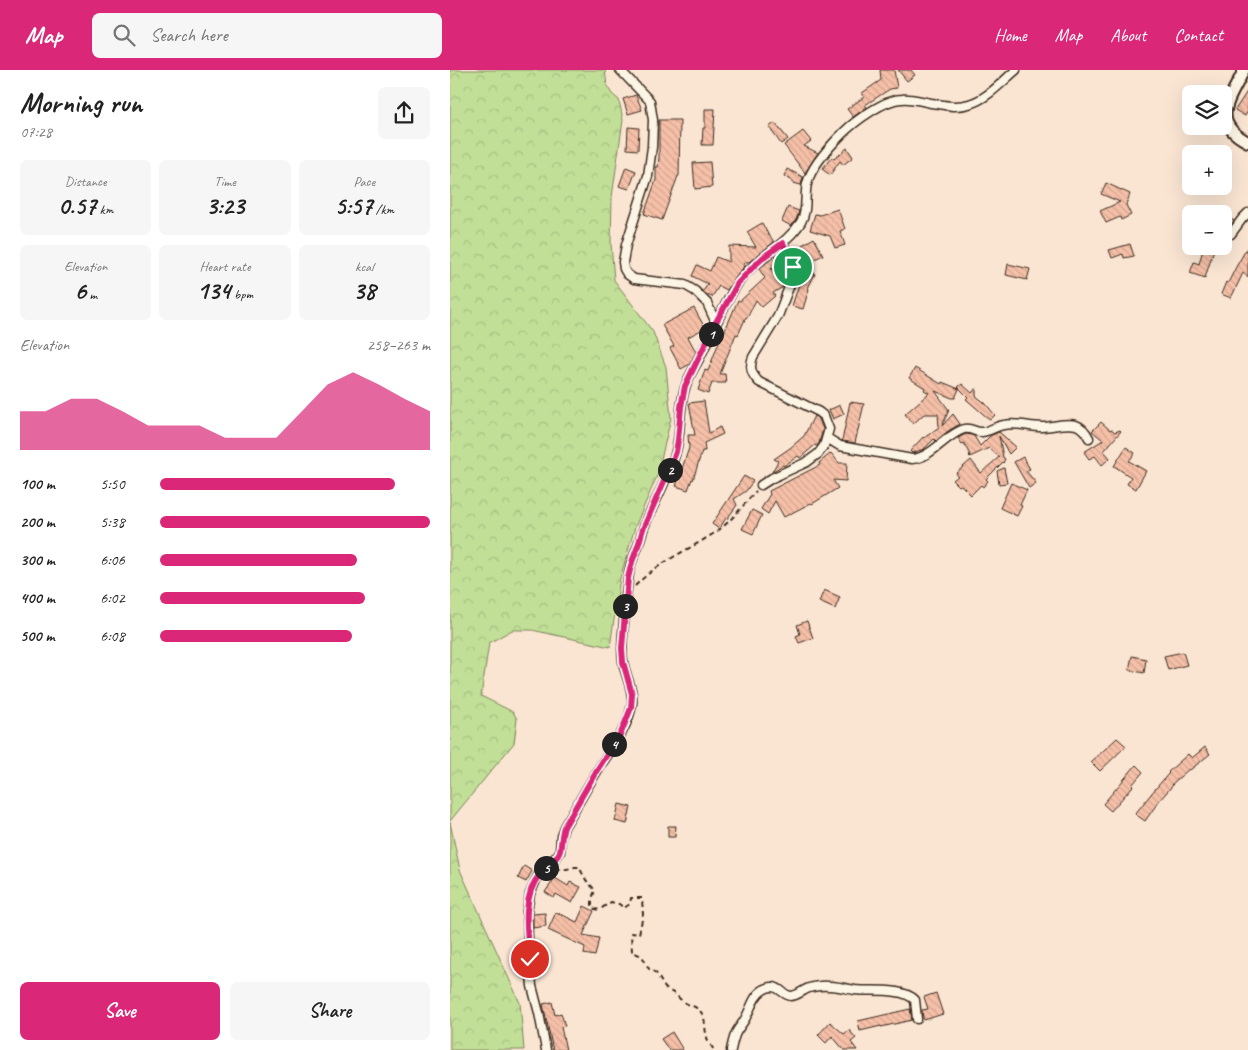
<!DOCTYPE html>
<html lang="en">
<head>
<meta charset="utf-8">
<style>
  body { margin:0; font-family:Caveat,sans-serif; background:#f6f6f6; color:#222; height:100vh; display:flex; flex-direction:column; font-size:19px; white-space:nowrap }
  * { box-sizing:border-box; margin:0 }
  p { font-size:16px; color:#767676 }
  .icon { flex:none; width:28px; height:28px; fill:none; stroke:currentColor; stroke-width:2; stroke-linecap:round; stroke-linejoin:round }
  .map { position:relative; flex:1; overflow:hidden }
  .drawer { display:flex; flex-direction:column; background:#fff; width:450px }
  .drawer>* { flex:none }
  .fabs { position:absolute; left:732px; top:15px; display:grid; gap:10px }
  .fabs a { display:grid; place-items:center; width:50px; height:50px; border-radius:8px; background:#fff; box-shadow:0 5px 20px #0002; font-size:25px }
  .pin { position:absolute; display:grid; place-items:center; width:42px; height:42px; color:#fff; margin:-21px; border:2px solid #fff; border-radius:50%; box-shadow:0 1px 5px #0007 }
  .km { position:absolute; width:25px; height:25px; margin:-12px; border-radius:50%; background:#222; color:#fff; font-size:14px; line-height:25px; text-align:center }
  .round { display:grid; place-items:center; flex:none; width:52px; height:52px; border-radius:8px; background:#f6f6f6 }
  .head { display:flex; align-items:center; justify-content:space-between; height:85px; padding:0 20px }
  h1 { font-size:28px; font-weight:800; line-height:38px }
  .figures { display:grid; grid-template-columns:repeat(3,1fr); gap:8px; height:85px; padding:5px 20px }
  .figures div { display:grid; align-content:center; border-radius:8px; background:#f6f6f6; text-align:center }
  .figures b { font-size:25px; font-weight:800 }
  .figures small { font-size:14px; font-weight:400 }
  .figures p { font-size:14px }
  .chart { height:140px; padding:10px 20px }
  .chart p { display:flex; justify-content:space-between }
  .chart svg { width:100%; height:90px; margin-top:5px; fill:#db2777; opacity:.7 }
  .primary-button { display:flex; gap:10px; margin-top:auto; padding:10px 20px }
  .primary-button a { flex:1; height:58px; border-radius:8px; background:#db2777; color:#fff; font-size:20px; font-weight:800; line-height:58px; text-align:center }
  .primary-button a+a { background:#f6f6f6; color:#222 }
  ul { padding:0 20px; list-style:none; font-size:16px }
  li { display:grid; grid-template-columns:80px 60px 1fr; align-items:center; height:38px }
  li i { height:12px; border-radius:6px; background:#db2777 }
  header { display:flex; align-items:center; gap:30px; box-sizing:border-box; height:70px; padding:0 25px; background:#db2777; color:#fff }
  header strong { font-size:24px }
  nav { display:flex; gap:28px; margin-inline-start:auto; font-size:18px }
  .search { width:350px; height:45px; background:#f6f6f6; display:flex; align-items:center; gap:12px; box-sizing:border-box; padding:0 18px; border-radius:8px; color:#767676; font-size:19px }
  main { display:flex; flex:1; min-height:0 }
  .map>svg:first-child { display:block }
  .forest { fill:url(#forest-crowns); stroke:#7e845a }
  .building { fill:url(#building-back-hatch); stroke:#3b2a1e }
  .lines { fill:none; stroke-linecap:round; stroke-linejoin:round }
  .street-casing { stroke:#3b2a1e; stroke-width:11 }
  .secondary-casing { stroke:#3b2a1e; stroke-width:14 }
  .path { stroke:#3b2a1e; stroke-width:2; stroke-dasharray:5 4; stroke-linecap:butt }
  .street { stroke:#fcf5e5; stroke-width:8 }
  .secondary { stroke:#fcf5e5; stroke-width:10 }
  .route-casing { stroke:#fff; stroke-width:10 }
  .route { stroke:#db2777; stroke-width:6 }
</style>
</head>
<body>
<header>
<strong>Map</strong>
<div class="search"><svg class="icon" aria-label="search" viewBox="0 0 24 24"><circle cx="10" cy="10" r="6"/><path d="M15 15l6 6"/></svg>Search here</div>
<nav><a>Home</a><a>Map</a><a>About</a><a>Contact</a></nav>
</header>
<main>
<section class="drawer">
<div class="head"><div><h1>Morning run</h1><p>07:28</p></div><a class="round"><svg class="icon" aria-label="share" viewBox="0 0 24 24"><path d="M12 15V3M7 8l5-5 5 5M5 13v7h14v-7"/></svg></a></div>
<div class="figures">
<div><p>Distance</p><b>0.57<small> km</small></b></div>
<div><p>Time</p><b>3:23</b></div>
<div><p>Pace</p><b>5:57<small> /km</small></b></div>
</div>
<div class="figures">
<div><p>Elevation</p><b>6<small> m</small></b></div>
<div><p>Heart rate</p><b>134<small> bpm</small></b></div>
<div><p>kcal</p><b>38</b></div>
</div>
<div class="chart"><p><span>Elevation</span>258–263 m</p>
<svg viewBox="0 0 160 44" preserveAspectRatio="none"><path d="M0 44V25L10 25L20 19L30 19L40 25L50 32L60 32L70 32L80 38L90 38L100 38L110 25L120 12L130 6L140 12L150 19L160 25V44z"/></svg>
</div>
<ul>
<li><b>100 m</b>5:50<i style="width:87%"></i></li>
<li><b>200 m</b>5:38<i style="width:100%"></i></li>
<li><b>300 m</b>6:06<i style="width:73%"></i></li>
<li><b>400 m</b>6:02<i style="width:76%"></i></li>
<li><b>500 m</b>6:08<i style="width:71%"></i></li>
</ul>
<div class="primary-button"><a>Save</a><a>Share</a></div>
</section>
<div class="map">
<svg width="798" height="980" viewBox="0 0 798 980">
  <defs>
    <pattern id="forest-crowns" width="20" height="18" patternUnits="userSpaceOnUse" patternTransform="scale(1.25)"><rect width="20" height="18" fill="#c1df97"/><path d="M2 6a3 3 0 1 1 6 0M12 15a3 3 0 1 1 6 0" fill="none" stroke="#a7c082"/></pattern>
    <pattern id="building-back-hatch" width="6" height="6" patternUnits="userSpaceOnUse" patternTransform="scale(1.25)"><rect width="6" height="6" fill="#f6c0a8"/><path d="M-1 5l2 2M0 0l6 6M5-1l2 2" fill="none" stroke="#d4a590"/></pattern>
  </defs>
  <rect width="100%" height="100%" fill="#fae5d3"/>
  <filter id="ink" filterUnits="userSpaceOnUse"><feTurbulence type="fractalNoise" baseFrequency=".02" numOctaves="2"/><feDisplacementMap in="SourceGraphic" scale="10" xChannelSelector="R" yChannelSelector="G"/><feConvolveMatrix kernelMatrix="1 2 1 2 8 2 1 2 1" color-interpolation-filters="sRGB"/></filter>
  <g filter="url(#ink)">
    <path class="forest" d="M0,0H155L157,16L162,24L169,30L173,50L162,127L161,174L164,210L203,262L216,297L221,348L207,406L185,457L170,508L160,577L82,560H62L39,573L31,626L63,642L67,649L64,673L0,751Z
      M0,752L10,800L70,933L74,980H0Z"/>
    <path class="building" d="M430,0H444L447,18L440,19L415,35L417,37L403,47L397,39L414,27L412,23L431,10Z
      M448,0H461L465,5L457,11Z
      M798,20V41L795,46L785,40Z
      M186,25L192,40L178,44L173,29Z
      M255,39H265L263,75H252L253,58H255Z
      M209,50H230L229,106H228L212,150L194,144L206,110V97H208L209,88Z
      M325,53L338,69L331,74L319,57Z
      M178,57L189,58L188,80L177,79Z
      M353,61L361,71L354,76L368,83L355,103L334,75Z
      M397,78L403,87L393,95L390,91L380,105L372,99L382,87L384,89Z
      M260,92L262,117L245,119L243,93Z
      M176,97L186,101L179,119L169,116Z
      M337,99L353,107L351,115L343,113V111L334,106Z
      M656,113L680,124L676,135L681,145L671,150L670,147L656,153L650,141L670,132L651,124Z
      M338,137L349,141L346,150L341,156L332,151Z
      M388,139L395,159L390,161L395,175L385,178L380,166L360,160L365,144L370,145Z
      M780,148L784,151L776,163V167L778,169L774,178V158Z
      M312,153L319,166H320L324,172L299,192H295L293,198L284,210L277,220L269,216L262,227L254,223L253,221L258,214L242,206L247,195L260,201L266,187L279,192V176L306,177L297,162Z
      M364,168L373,185L355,194L358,187L352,175Z
      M680,174L684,186L674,188L673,184L662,188L659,180Z
      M754,176H765L755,208L740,203L744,192L749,194Z
      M798,176V207L793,203L781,228L771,224L776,212L778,213L786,197Z
      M326,185L338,204V205L321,198L333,217L323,223L325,226L312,237L306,230L297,248L296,247L288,265L286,264L270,304H275L276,313H262L258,324L248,320L255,300L258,301L272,264L273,265L288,230L290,231L315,208L309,199Z
      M558,194L580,199L577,210L556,205Z
      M354,199L365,204L358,218L359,219L353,239L342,236Z
      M244,238L255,258L238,267L246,282L240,294L231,299L220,278L224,276L212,255Z
      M465,298L491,314L492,312L509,319L505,328H502L485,321L499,340L492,356L503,344L510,354L498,361L486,371L484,369L474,379L462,383L460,381L473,367L474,368L489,357L488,344H474L463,354L455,344L479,323L474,320L475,318L459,308Z
      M512,314L522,323L526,318V326L535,333L545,345L540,350L516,329L518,327L508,317Z
      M254,331L259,363L270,357L273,364L254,373L255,381H252L243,410L242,409L238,420L226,416L239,378L238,365H245L239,333Z
      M400,332L414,334L405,373L392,371Z
      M390,335L394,344L383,349L379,340Z
      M364,346L369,349L373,359L369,373L367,376L365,375L350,388L348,386L334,396L333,395L322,402L328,391L324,389L340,378L354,366Z
      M651,352L660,360L661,359L665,362L670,360L671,361L654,381L660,388L652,395L645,386L639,389L634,382L653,370L642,361Z
      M549,362L566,377L559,384L549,366L553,387L555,389L553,393V392L536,409L538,411L533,417L531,415L521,425L511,415L509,416L503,410L508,406L506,403L521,390L531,403L549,387L539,378L520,387L519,386L520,385L514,373L512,374L508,368L516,364L521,365L524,366L530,376L540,366Z
      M676,377L685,383L679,391L696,401L686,419L677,414L681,407L664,396Z
      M381,383L389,393H397L396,411L383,410L388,418L362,434L361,433L334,447L325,431L318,444L311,439L320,424L319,421L370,395L369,393Z
      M573,387L580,399L576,401L586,413L579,418L564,392Z
      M554,398L557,413L549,414L547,401Z
      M294,406L303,411L296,421L284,429L287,435L277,449L276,448L269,459L262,454Z
      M561,413L577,420L570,435L572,436L567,446L550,438Z
      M302,440L312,445L303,464L292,459Z
      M374,520L390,527L385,539L369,532Z
      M357,551L363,568L349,573L346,566L350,564L347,555Z
      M733,582L737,595L718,600L714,586Z
      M682,586L696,589L694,603L679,600Z
      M667,668L676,676L650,701L641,692Z
      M755,677L760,684L740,700L739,699L722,714L723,715L709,731L695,751L685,744L701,724L719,703L718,702L738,684L742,688Z
      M686,695L693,702L682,715L683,716L661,741L653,734Z
      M169,734L181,737L177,754L165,751Z
      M218,756H226L225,767H218Z
      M74,796L82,801L76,812L68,808Z
      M105,808L118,816L120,812L131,817L122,833L106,824L104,828L95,822Z
      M134,836L144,841L133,865L149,868L145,886L134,884L135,877L98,860L106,842L127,852Z
      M95,843L96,856L83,858V844Z
      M486,923L493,944L474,950L473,948L472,940L478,939L474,927Z
      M102,932L105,945L111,943L115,956L111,957L116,980H103L93,934Z
      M460,939L462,950L431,957V956L410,961L408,951Z
      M380,952L394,964L399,960L406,968L401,972L407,980H394L382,966L376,973L368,965Z
      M222,962L233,980H219L211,969Z"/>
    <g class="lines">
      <g class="street-casing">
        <path id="street" d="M170,0L200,31L203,50L202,77L198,106L176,175L173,192L174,199L177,204L184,209L235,215L245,221L257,233L266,253
          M781,164L792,149L798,143
          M377,368L390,376L462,389C483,387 495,365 514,359C521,357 526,363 532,362C540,361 546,356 554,355C566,352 579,357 592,357C602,357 616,352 626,355C632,357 636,362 639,368
          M311,415L322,408L357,392L368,384L374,376L379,359L374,346L369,342L309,312C301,304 299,297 303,287L328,246L344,204L343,197L333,173
          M96,980L89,943L82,916L78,868L77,841L80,824L86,810L90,803L106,787L110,782L111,766L114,757C125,739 135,721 146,703C159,681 178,660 182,634C184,619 175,606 173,591C171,579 173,565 174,552C176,533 176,513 181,494C183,488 186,482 188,476C190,470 192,463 194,457C204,433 217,410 225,385C232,363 228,340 235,318C238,307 245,297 250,287C262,263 273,236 288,213C305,188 335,177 351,152C358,140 354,127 357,114C361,96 380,76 393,63C405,51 435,29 452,29C461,28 471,31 481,33C494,35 506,38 519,34C537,29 552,12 566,0
          M281,980C282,975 283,970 285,965C287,959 292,955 295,949C301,939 303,926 313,920C328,911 331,925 341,926C347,926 353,920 359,918C363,917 367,916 370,916C384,915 392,918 405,920C421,922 452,917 465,930L467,949"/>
      </g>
      <g class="secondary-casing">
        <path id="secondary" d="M794,0C781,28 758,52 798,72"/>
      </g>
      <path class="path" d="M185,516C208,492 239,480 266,462C282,451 293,435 306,421
        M106,798L113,800L125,797H129L136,810L145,820L142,829V838L149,840L161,832L169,834L174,838L180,834L181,828H192L193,845L189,864L181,863L182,882L192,886L199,899L206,903L215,918L225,924L230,929L237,934L245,937L251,942L254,947L256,964L258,971L264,980"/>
      <use href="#street" class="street"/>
      <use href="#secondary" class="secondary"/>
    </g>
  </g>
  <g class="lines" filter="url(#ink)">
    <g class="route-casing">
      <path id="route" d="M80,889C77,862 71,827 90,804C96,797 107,791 110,781C112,773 111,766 114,757L147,700L171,663L181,638L182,624L173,592L172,578L178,508L182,492L188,476L193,459L219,400L226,382L228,370L231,337L235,316L266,252L288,213L304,196L315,186L333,173L343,197"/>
    </g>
    <use href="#route" class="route"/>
  </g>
</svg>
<div class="fabs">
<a><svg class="icon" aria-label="layers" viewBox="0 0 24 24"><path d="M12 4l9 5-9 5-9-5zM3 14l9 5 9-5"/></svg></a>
<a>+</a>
<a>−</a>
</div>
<div class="pin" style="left:343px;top:197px;background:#1e9e55"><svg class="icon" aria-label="arrive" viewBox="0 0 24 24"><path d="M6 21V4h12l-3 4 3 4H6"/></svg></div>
<div class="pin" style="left:80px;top:889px;background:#d93025"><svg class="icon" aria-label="check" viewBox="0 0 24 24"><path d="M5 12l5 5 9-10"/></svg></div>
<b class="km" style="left:261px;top:264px">1</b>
<b class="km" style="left:220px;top:400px">2</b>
<b class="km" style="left:175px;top:536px">3</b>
<b class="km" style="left:164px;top:674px">4</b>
<b class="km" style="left:96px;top:798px">5</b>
</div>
</main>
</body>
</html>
